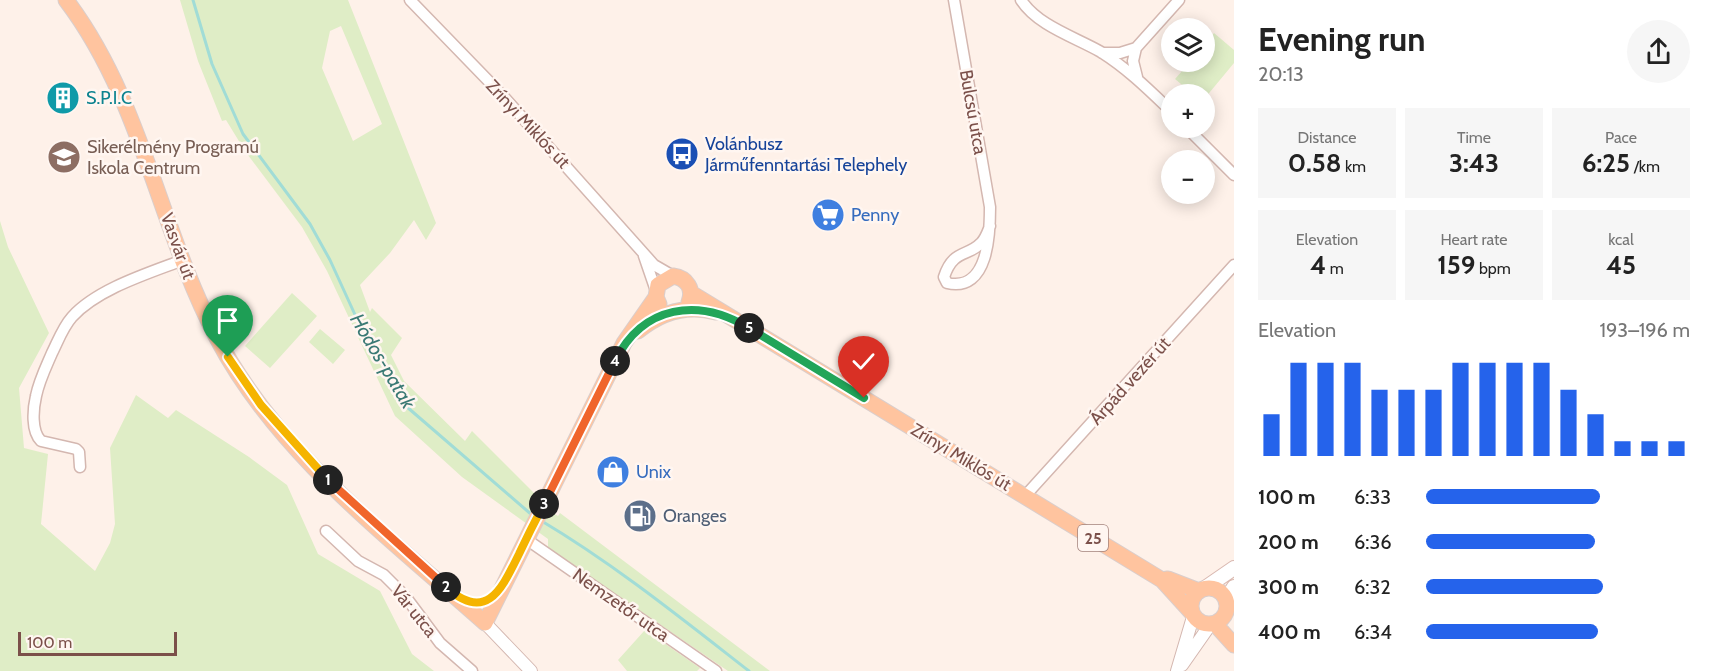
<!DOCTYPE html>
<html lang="en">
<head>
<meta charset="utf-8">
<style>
  body { margin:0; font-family:Cabin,sans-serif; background:#f6f6f6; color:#222; height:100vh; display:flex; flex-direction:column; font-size:22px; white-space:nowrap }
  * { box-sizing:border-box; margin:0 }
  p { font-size:20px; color:#767676 }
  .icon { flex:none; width:33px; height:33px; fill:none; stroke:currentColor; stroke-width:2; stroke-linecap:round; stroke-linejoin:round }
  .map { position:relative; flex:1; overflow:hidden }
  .side { display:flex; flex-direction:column; background:#fff; width:480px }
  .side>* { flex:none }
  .controls { position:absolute; left:1161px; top:18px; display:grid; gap:12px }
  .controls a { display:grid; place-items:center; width:54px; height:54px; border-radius:50%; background:#fff; box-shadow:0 3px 15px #0003; font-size:30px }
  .scale { position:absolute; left:18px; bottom:15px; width:159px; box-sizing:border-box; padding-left:6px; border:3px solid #7b504a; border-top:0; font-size:16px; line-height:21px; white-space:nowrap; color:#7b504a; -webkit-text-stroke:4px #fff6f1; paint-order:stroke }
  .pin { position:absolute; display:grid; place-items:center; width:51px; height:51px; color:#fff; margin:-62px -26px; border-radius:50% 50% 50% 0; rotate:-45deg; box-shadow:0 0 6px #0007 }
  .pin .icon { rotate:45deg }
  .km { position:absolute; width:30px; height:30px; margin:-15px; border-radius:50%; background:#222; color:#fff; font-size:16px; line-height:30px; text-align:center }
  .round { display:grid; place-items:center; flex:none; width:63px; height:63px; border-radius:32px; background:#f6f6f6 }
  .head { display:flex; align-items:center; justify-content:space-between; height:102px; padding:0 24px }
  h1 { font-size:33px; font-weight:800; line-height:45px }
  .figures { display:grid; grid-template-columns:repeat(3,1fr); gap:9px; height:102px; padding:6px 24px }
  .figures div { display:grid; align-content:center; border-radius:0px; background:#f6f6f6; text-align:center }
  .figures b { font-size:26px; font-weight:800 }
  .figures small { font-size:16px; font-weight:400 }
  .figures p { font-size:16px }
  .chart { height:168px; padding:12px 24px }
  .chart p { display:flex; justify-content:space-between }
  .chart svg { width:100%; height:108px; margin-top:6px; stroke:#2563eb; stroke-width:6 }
  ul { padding:0 24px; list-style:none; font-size:20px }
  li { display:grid; grid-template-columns:96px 72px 1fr; align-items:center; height:45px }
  li i { height:15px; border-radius:8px; background:#2563eb }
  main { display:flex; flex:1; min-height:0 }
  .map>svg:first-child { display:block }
  .green { fill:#dfedc6; fill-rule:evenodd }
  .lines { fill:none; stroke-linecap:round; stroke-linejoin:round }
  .stream { stroke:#a1dcd6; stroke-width:3 }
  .minor-casing { stroke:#d4b7b0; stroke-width:13 }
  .tertiary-casing { stroke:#d4b7b0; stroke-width:14 }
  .secondary-casing { stroke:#d9b8b0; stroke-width:16 }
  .primary-casing { stroke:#dacecc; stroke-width:17 }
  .minor { stroke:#fff; stroke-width:10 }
  .tertiary { stroke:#fff; stroke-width:12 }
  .secondary { stroke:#fff; stroke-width:14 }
  .primary { stroke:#ffc49f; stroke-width:15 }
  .split-1-casing { stroke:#fff; stroke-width:12 }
  .split-2-casing { stroke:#fff; stroke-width:12 }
  .split-3-casing { stroke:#fff; stroke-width:12 }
  .split-4-casing { stroke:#fff; stroke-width:12 }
  .split-5-casing { stroke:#fff; stroke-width:12 }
  .split-6-casing { stroke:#fff; stroke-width:12 }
  .split-1 { stroke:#f5b400; stroke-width:8 }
  .split-2 { stroke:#f0652b; stroke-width:8 }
  .split-3 { stroke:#f5b400; stroke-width:8 }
  .split-4 { stroke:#f0652b; stroke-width:8 }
  .split-5 { stroke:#22a559; stroke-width:8 }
  .split-6 { stroke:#22a559; stroke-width:8 }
  .labels { text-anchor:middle; stroke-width:5; stroke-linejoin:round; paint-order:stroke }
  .shield { fill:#fff6f1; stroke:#a3827c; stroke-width:1.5 }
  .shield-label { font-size:16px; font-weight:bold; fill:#7b504a }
  .culture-label { font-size:18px; fill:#0d838f; stroke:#fff6f1; text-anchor:start }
  .street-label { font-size:18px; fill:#7b504a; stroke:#fff6f1 }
  .transit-label { font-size:18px; fill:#164399; stroke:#fff6f1; text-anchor:start }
  .education-label { font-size:18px; fill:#785e54; stroke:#fff6f1; text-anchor:start }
  .shop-label { font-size:18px; fill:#366cbe; stroke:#fff6f1; text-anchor:start }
  .service-label { font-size:18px; fill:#4e5e75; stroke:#fff6f1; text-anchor:start }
  .water-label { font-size:20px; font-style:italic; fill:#3a7974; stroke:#fff6f1 }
</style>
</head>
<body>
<main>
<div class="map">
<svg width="1234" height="671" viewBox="0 0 1234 671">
  <rect width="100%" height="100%" fill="#fef1e9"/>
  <path class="green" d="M180,0H348L436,223L426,240L414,220L390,253L360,285L370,312L372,308L402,338L391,355L404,381L465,441L472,431L535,494L532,501L558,516L560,513L770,671H728L548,548V539L462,477L395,416L327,271L302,227L245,151L226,120L222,121L198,61ZM341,26L382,124L353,141L322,68L330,31Z
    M1214,33L1234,50V63L1205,98L1204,94H1193L1175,79L1190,62H1204L1205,44Z
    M0,221L8,247L49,333L19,388L24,448L48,454L41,524L95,571L110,543L115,524L110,448L136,395L168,418L176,410L249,457L287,485L318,554L380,591L412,654L434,671H0Z
    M292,293L317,316L270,368L245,346Z
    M320,329L345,350L333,364L309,342Z
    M645,630L700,668L697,671H627L618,660Z"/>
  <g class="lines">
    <path class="stream" d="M193,0L212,64L243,134L310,224L330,260L362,330L407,407L532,515
      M540,520C614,564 681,618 749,671"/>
    <g class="minor-casing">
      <path id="minor" d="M410,0L504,97L654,265L673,276
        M954,0L990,207C990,232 989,293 947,283L944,277C953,249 968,257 981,243C986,238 988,231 990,226
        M1021,0C1038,26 1075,37 1101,52C1128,69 1149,90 1172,112
        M1102,53H1120L1136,48
        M1137,77L1133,61L1136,48L1179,0
        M1187,128L1234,175
        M644,256L656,291
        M80,467L79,452L76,449L41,441C31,431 33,409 36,396C39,381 46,367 52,353C58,341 63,327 72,317C97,289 149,273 183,260
        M1025,496L1234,265
        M326,531L358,561L384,575L405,596L440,643L472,671
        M526,539L716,671"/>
    </g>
    <g class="tertiary-casing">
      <path id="tertiary" d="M485,623L531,671
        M1182,665L1210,625
        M1177,671L1193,617"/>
    </g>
    <g class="secondary-casing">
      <path id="secondary" d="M1205,588L1234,568
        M1226,600L1234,587"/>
    </g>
    <g class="primary-casing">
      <path id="primary" d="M66,0C142,100 159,228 217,338C277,453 390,538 485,623L624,343L656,297
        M691,293L1162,580L1192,613
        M659,304L656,297L658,285L673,276C687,278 694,289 689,302
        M638,331C660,313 687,304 716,312
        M1162,580L1168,579L1199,591
        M1191 606a18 18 0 1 1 36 0a18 18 0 1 1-36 0Z
        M1215,624L1234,645"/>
    </g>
    <use href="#minor" class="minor"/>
    <use href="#tertiary" class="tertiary"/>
    <use href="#secondary" class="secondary"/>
    <use href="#primary" class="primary"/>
  </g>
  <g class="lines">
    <g class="split-1-casing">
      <path id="split-1" d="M228,357L261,405L328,480"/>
    </g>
    <g class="split-2-casing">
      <path id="split-2" d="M328,480L446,587"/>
    </g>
    <g class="split-3-casing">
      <path id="split-3" d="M446,587C487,624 502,588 519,554C527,537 535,521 544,504"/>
    </g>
    <g class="split-4-casing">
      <path id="split-4" d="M544,504L615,361"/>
    </g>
    <g class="split-5-casing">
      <path id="split-5" d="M615,361C643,305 698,297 749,328"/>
    </g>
    <g class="split-6-casing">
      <path id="split-6" d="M749,328L864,398"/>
    </g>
    <use href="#split-1" class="split-1"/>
    <use href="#split-2" class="split-2"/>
    <use href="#split-3" class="split-3"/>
    <use href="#split-4" class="split-4"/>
    <use href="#split-5" class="split-5"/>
    <use href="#split-6" class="split-6"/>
  </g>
  <defs>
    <g id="building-disc" transform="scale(1.725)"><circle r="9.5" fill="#0f9aa8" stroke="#fff6f1"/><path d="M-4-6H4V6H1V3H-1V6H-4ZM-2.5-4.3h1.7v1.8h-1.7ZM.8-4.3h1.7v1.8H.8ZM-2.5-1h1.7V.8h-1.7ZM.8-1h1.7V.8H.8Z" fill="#fff"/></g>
    <g id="bus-disc" transform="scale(1.725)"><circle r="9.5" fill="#1a4fb4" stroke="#fff6f1"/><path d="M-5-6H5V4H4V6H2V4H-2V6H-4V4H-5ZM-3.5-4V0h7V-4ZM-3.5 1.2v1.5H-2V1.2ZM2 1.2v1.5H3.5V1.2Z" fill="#fff"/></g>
    <g id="school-disc" transform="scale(1.725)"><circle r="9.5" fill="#8d6e63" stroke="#fff6f1"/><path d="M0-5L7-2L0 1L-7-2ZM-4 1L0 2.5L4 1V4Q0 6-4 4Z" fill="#fff"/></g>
    <g id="supermarket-disc" transform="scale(1.725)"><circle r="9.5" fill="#3f7fe0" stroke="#fff6f1"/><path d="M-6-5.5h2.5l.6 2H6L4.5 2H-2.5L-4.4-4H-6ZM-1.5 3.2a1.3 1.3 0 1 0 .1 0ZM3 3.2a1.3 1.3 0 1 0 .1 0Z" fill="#fff"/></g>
    <g id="shop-disc" transform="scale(1.725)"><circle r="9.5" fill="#3f7fe0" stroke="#fff6f1"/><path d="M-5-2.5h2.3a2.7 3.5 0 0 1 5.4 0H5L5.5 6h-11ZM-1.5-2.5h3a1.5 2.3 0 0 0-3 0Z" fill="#fff"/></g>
    <g id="fuel-disc" transform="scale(1.725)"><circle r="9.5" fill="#5c6f8a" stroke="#fff6f1"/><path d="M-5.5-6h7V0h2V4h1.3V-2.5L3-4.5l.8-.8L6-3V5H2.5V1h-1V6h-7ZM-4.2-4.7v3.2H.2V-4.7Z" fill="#fff"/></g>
  </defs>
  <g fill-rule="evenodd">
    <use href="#building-disc" x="63" y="98"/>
    <use href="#bus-disc" x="682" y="154"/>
    <use href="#school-disc" x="64" y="157"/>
    <use href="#supermarket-disc" x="828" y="215"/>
    <use href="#shop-disc" x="613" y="472"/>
    <use href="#fuel-disc" x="640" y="516"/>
  </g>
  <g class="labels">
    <rect class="shield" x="1078" y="525" width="30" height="26" rx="4.5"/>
    <g class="shield-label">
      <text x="1093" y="544">25</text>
    </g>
    <g class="culture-label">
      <text x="86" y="104">S.P.I.C</text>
    </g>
    <g class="street-label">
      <text transform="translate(973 112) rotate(80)" y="6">Bulcsú utca</text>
      <text transform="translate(528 124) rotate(47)" y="6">Zrínyi Miklós út</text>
      <text transform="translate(178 246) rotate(70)" y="6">Vasvár út</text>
      <text transform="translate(1130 381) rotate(-48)" y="6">Árpád vezér út</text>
      <text transform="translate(961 457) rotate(31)" y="6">Zrínyi Miklós út</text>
      <text transform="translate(621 605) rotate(35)" y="6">Nemzetőr utca</text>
      <text transform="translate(414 611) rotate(51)" y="6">Vár utca</text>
    </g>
    <g class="transit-label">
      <text x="705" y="150">Volánbusz<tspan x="705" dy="21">Járműfenntartási Telephely</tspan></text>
    </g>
    <g class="education-label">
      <text x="87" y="153">Sikerélmény Programú<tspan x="87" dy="21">Iskola Centrum</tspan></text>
    </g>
    <g class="shop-label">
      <text x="851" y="221">Penny</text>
      <text x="636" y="478">Unix</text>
    </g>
    <g class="service-label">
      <text x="663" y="522">Oranges</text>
    </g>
    <g class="water-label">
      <text transform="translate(383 361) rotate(59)" y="7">Hódos-patak</text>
    </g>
  </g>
</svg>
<div class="controls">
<a><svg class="icon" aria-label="layers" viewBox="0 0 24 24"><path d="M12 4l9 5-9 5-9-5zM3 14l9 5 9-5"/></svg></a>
<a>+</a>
<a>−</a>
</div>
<div class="scale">100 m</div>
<div class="pin" style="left:228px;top:357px;background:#1e9e55"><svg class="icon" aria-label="arrive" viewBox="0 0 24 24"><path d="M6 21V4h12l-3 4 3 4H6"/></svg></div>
<div class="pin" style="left:864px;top:398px;background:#d93025"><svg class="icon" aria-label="check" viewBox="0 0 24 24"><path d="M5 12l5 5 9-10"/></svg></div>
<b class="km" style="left:328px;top:480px">1</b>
<b class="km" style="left:446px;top:587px">2</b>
<b class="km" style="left:544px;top:504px">3</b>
<b class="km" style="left:615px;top:361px">4</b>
<b class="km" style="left:749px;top:328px">5</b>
</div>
<section class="side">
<div class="head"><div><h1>Evening run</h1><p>20:13</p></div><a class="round"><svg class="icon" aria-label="share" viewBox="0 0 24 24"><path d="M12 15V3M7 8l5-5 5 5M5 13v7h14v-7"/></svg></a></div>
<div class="figures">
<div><p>Distance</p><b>0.58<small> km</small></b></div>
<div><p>Time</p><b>3:43</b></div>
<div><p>Pace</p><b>6:25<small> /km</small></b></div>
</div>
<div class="figures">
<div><p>Elevation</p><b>4<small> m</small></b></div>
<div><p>Heart rate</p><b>159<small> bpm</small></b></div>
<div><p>kcal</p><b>45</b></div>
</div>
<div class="chart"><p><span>Elevation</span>193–196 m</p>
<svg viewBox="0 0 160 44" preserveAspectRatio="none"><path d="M5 44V27M15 44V6M25 44V6M35 44V6M45 44V17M55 44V17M65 44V17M75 44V6M85 44V6M95 44V6M105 44V6M115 44V17M125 44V27M135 44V38M145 44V38M155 44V38"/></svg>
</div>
<ul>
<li><b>100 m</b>6:33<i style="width:66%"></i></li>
<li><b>200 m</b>6:36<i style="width:64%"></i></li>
<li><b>300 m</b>6:32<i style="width:67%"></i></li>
<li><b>400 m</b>6:34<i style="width:65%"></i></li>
</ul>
</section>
</main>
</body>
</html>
